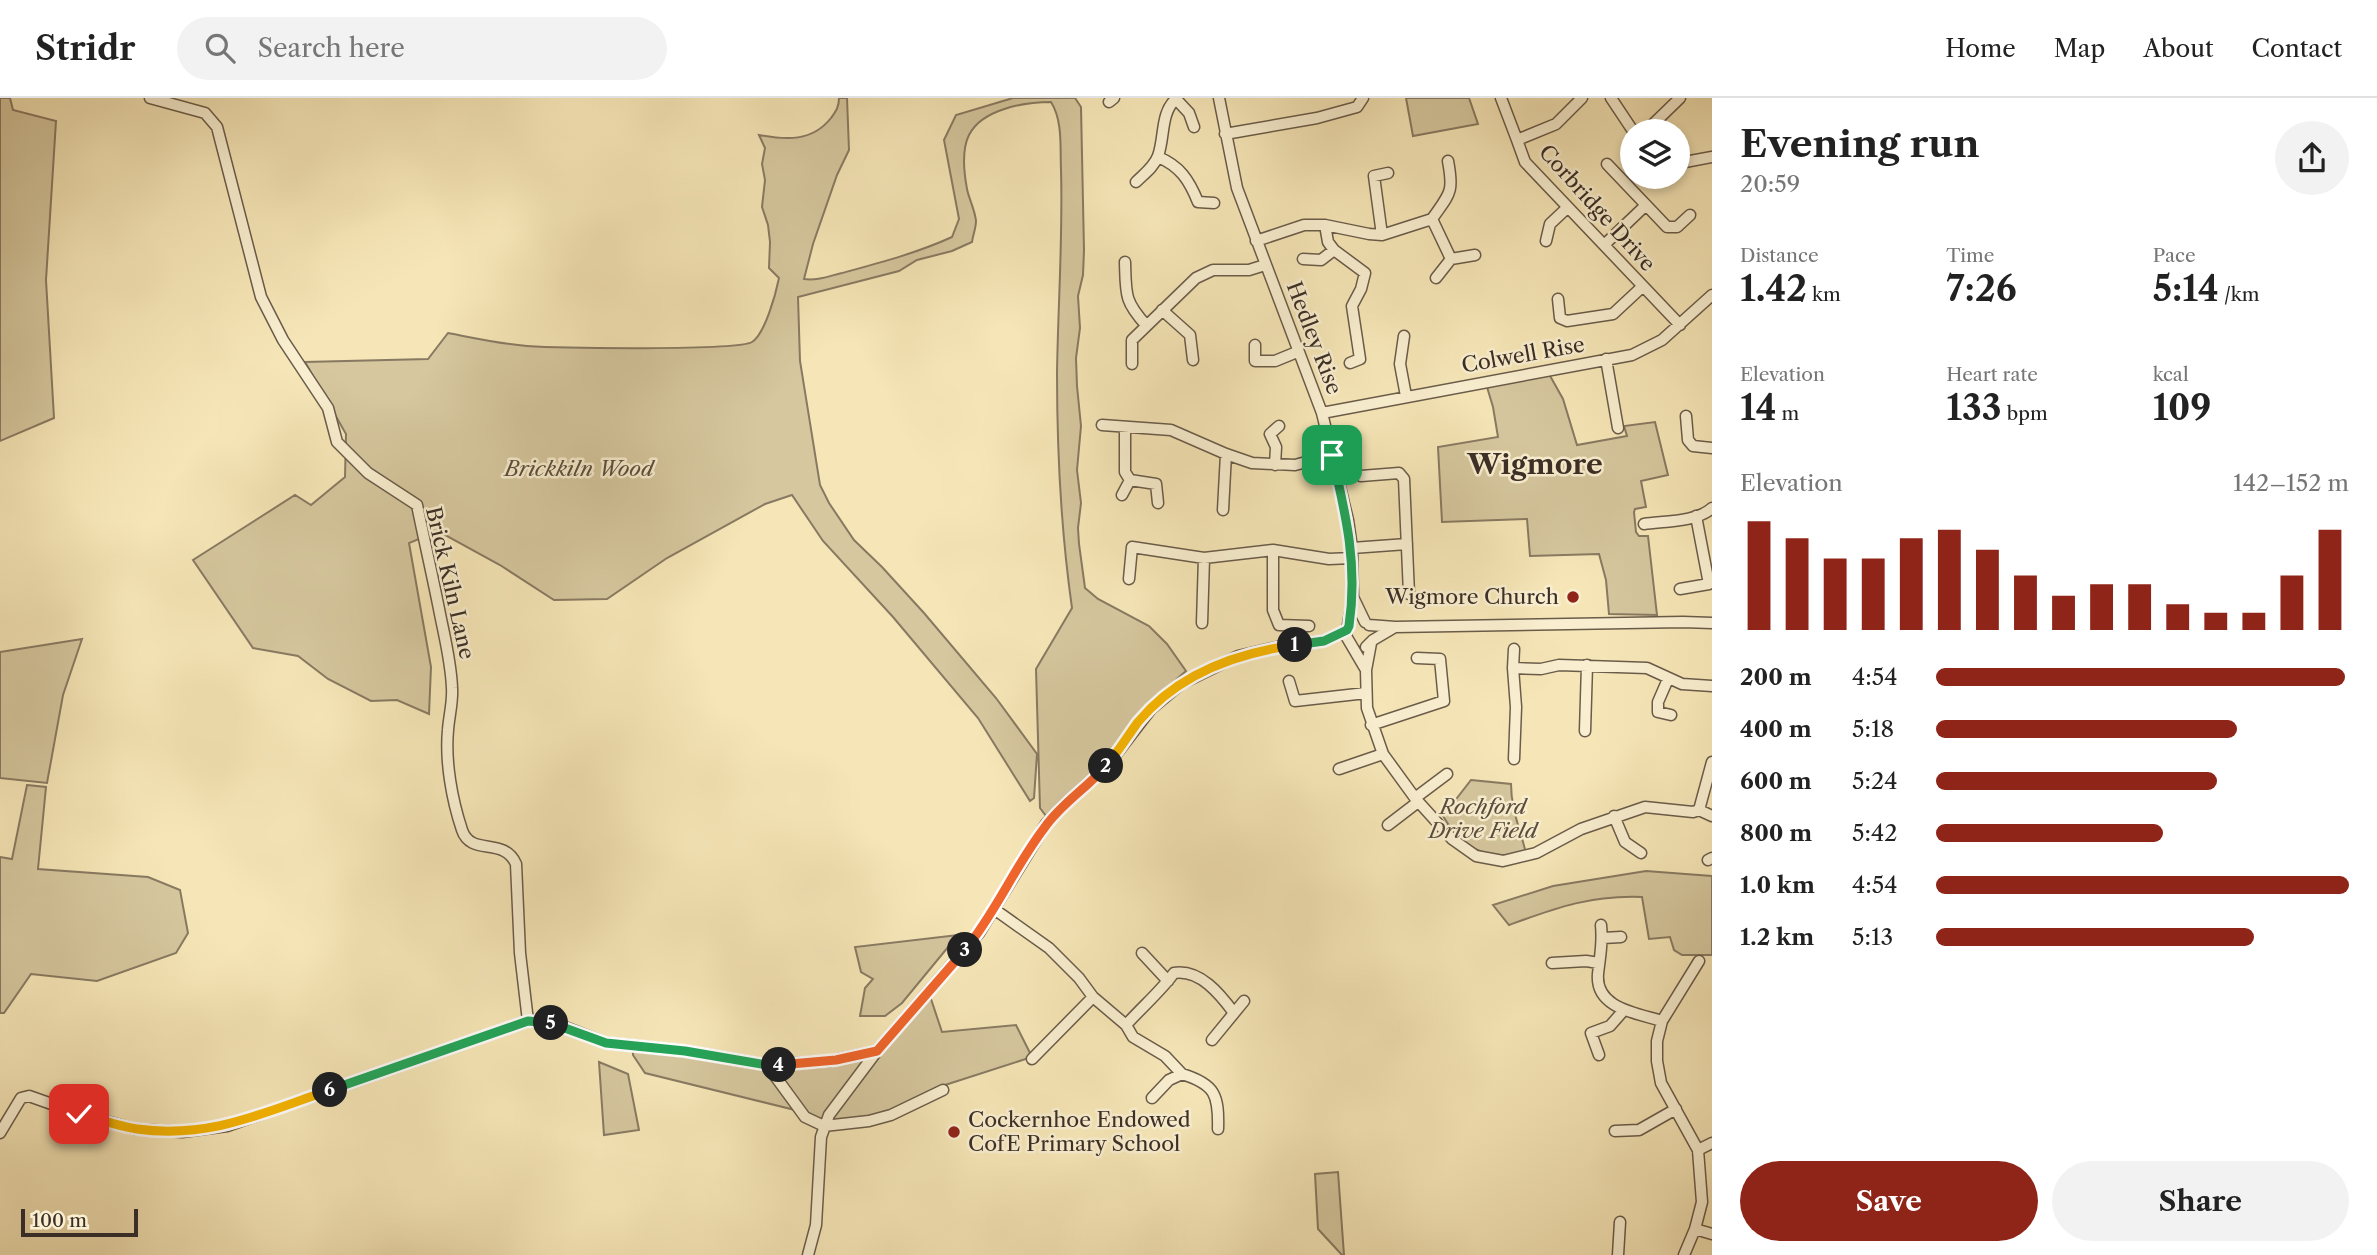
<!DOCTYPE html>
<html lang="en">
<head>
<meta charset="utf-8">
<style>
  body { margin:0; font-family:"Libre Caslon Text",serif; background:#f2f2f2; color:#222; height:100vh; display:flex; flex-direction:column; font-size:26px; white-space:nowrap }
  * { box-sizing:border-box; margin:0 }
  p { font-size:23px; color:#767676 }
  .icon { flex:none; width:38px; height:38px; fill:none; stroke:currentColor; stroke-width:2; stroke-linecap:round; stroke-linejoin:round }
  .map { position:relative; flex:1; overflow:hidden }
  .side { display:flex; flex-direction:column; background:#fff; width:665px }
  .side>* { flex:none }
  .fabs { position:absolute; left:1620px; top:21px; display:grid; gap:14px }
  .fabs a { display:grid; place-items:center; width:70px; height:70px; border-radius:50%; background:#fff; box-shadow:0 4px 10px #0003; font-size:35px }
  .scale { position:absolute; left:21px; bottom:18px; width:117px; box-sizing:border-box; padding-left:7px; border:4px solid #3b2e26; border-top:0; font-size:19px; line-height:24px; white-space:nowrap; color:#3b2e26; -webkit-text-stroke:5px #f9efd0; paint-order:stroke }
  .pin { position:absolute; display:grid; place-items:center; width:60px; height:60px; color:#fff; margin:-30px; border-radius:14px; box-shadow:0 4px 10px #0006 }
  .km { position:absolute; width:35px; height:35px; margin:-18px; border-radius:50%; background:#222; color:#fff; font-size:19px; line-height:35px; text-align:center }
  .round { display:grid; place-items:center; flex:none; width:74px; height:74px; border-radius:37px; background:#f2f2f2 }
  .overview { display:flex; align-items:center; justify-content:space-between; height:119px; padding:0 28px }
  h1 { font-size:38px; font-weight:700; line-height:52px }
  .metrics { display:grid; grid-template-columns:repeat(3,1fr); gap:10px; height:119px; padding:7px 28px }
  .metrics div { display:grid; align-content:center }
  .metrics b { font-size:35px; font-weight:700 }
  .metrics small { font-size:19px; font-weight:400 }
  .metrics p { font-size:19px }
  .chart { height:196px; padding:14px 28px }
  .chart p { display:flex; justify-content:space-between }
  .chart svg { width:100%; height:126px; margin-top:7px; stroke:#8f2418; stroke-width:6 }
  .primary-button { display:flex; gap:14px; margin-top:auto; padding:14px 28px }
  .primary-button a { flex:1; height:80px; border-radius:42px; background:#8f2418; color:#fff; font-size:28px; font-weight:700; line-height:80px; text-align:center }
  .primary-button a+a { background:#f2f2f2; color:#222 }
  ul { padding:0 28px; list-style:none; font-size:23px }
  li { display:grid; grid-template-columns:112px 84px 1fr; align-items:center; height:52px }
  li i { height:18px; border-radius:9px; background:#8f2418 }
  header { display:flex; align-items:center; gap:42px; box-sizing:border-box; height:98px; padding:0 35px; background:#fff; border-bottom:2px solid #e0e0e0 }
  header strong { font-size:33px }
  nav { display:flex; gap:38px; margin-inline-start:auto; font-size:24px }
  .search { width:490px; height:63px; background:#f2f2f2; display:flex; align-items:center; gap:18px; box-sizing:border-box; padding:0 24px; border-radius:38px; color:#767676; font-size:26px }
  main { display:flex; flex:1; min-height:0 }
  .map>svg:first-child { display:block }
  .green { fill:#d6c79e; stroke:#887a62; stroke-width:2 }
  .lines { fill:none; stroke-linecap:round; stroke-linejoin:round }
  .minor-casing { stroke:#6a5c4a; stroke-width:13 }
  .minor { stroke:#f9efd0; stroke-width:10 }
  .split-1-casing { stroke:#fff; stroke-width:14 }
  .split-2-casing { stroke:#fff; stroke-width:14 }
  .split-3-casing { stroke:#fff; stroke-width:14 }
  .split-4-casing { stroke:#fff; stroke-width:14 }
  .split-5-casing { stroke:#fff; stroke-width:14 }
  .split-6-casing { stroke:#fff; stroke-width:14 }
  .split-7-casing { stroke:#fff; stroke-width:14 }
  .split-1 { stroke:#22a559; stroke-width:9 }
  .split-2 { stroke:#f5b400; stroke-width:9 }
  .split-3 { stroke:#f0652b; stroke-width:9 }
  .split-4 { stroke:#f0652b; stroke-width:9 }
  .split-5 { stroke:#22a559; stroke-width:9 }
  .split-6 { stroke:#22a559; stroke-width:9 }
  .split-7 { stroke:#f5b400; stroke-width:9 }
  .poi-dot { fill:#8f2418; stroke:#f9efd0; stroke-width:2.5 }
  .labels { text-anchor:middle; stroke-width:5; stroke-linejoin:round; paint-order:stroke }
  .street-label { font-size:21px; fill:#3b2e26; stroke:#f9efd0 }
  .park-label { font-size:21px; font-style:italic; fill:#5a4d3e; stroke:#f9efd0 }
  .poi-label { font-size:21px; fill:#3b2e26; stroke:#f9efd0; text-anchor:end }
  .district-label { font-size:28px; font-weight:bold; fill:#3b2e26; stroke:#f9efd0 }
</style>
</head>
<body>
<header>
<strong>Stridr</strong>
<div class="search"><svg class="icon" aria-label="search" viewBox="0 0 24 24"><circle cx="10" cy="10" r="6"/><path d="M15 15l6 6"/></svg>Search here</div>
<nav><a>Home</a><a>Map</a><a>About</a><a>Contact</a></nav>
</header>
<main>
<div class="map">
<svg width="1712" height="1157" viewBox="0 0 1712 1157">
  <rect width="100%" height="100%" fill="#f6e6b7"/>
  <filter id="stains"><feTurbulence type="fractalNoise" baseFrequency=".00286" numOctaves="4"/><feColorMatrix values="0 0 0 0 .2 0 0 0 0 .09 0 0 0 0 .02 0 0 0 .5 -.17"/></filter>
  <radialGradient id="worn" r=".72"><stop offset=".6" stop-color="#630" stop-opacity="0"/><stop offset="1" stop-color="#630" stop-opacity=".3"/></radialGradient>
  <path class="green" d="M0,0H10L13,12L56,23L46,182L54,320L0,343Z
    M839,0H847L849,52L837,77L813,146L804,181C817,183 829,178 842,175C879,165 917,155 952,139L959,121L944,42L956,17L1013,0H1075L1081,9L1084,152L1083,177L1078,198L1080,230L1076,260L1077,288L1081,328L1077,372L1081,405L1078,430L1079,446L1085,490L1098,501L1149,528L1167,546L1186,573L1154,601L1107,661L1046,718L1040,710L1036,571L1072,510C1061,433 1057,354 1057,275C1058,207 1063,140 1061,72C1060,50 1063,23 1051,4C1025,4 982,11 969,37C961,53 964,75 967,91C969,101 975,112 976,123C976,130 973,137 972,144L952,153L917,162L899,173L798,199L800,263L820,387L829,405L854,442L882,469L924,515L996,600L1037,656L1034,700L1030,703L978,620L893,519L823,443L792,397L765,406L667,460L607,501L554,502L500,467L438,433L409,445L431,569L429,616L397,602L371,603L328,581L298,558L253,550L193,462L295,397L311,407L345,379L346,336L305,264L428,261L448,235C474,240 501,246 527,248C556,250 737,253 752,244C765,236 776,195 779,180L769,170L770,144L768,127L762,109L765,82L762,66L765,50L759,37C786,42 812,44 831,20C836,13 839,9 839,0Z
    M1406,0H1469L1478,26L1413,38Z
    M1549,276L1563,301L1577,347L1627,338L1624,328L1655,324L1668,377L1641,383L1646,409L1635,411L1634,414L1636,434L1639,438H1648L1657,517L1609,516L1606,482L1599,456L1530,458L1527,421L1442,424L1438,349L1498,339L1493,309L1487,289Z
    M82,541L63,597L47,685L0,680V554Z
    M1471,682L1511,686C1511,711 1520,731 1526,755C1488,763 1463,752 1443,718Z
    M27,687L46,689L38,771L148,779L180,792L188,835L176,855L97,883L31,876L4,915H0V759L12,761Z
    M1646,773L1712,778V857H1682L1674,852L1670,839L1649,841L1642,799C1590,797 1556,810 1509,827L1493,807L1553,788Z
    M958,837L902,905L885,918H860L865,890L873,881L861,874L855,849Z
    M930,898L942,934L1016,927L1032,959L942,988L889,1014L847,1022H821L803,1014L645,975L633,957V953L642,952L755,968L860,961Z
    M599,964L628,976L639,1032L604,1037Z
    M1338,1074L1344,1157H1342L1318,1131L1315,1076Z"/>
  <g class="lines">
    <g class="minor-casing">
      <path id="minor" d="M150,0L205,15L217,29L261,199L283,242L328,310L337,344L368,375L417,407C424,441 432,476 439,511C444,537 451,563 452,590C453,604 449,618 448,632C445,664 452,702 462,732C471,759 504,738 516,766L520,855L528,923
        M1219,0L1237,90L1322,315L1348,422L1352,450L1353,499L1346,538L1366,572
        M1501,0L1517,42
        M1582,0L1556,26L1517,42L1525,64L1680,227
        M1611,0L1633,33
        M1176,1L1189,15L1194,29
        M1109,4L1114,0
        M1646,33L1680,0
        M1225,36L1317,20L1357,9L1363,0
        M1158,59C1180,68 1189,82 1198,104L1214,105
        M1678,62L1685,64L1712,59
        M1607,66L1667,129H1677L1690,117
        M1136,84C1144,76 1154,69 1158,58C1165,39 1160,14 1177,0
        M1432,121L1451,161L1475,157
        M1432,121C1450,95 1454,95 1448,63
        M1325,127L1328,144L1334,152L1365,175L1361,191L1352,208L1360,261L1350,265
        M1382,137L1374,78L1388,75
        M1256,143L1304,127H1325L1369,136L1382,137L1432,121
        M1546,143L1550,126L1567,110
        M1604,147L1645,108
        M1303,161L1321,162L1334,152
        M1125,164C1126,196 1124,203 1146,227
        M1436,180L1451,161
        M1558,201L1560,220L1567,223L1613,216L1642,189
        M1162,212L1190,237L1193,262
        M1404,238L1400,266L1406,298
        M1255,247V263H1275L1297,254
        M1606,261L1618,330
        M1132,266V242L1196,180L1213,172H1249L1265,167
        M1322,315L1632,257L1662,242L1712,197
        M1686,318L1688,342L1693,348L1712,350
        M1102,327L1171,332L1226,356L1252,365L1295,367L1332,357
        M1125,329V374L1130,382L1156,386L1158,405
        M1275,367L1276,349L1270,336L1279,328
        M1361,378L1399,375L1404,381L1409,496
        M1122,397L1130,382
        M1223,412L1226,356
        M1644,426C1664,423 1697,424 1712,410
        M1352,450L1407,446
        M1273,452V512L1279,527L1309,528
        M1129,481L1132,449L1204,460L1273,452L1329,461L1352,460
        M1680,491L1709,486L1696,418
        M1353,499L1365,524
        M1202,525L1204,460
        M1369,527L1395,529L1683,524L1712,525
        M1371,545L1366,572L1367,610L1383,656L1415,700L1452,741L1476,758L1503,763L1536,755L1581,731L1645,709L1693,714L1699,712
        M1366,549L1373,542L1395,529
        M1513,570L1514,551
        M1668,581L1658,604V614L1671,617
        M1289,583L1295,603L1366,595
        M1371,627L1444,603L1440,561L1417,560
        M1585,633L1587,567
        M1514,661L1516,609L1513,570L1541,571L1559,567L1647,570L1682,586L1712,588
        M1339,671L1383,656
        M1415,700L1447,676
        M1699,712L1712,664
        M1699,712L1712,718
        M1614,718L1625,744L1641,755
        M1388,727L1418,704
        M1708,762L1712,760
        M994,811L1049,850L1079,880L1093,899L1126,927L1133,939L1165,958L1182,976
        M1601,827C1603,846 1600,857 1598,876C1595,910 1636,915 1662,923
        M1603,840L1621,839
        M1142,855L1168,883
        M1552,865L1586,863L1599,865
        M1126,927C1142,909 1160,894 1174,875C1200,871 1220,896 1234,915
        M1212,942L1244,903
        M1599,957L1591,935L1610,928L1624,912
        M1032,961L1093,899
        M767,967L805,1019L824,1028L869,1023L891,1017L943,992
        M1152,1000L1169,982L1182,976C1215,986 1219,997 1218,1031
        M1615,1033L1639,1032L1676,1011
        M0,1035L21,1000L29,998L80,1016L135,1031L182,1034L227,1028L528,923L560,927L606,945L685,953L767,967L830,963L877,953
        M1698,1052L1712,1045
        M1695,1131L1712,1136
        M808,1157L816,1127L821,1039L829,1017L877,953L979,835L1046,726L1063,708L1107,668L1151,611L1181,586L1238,558L1277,549L1324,543L1347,532
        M1618,1157L1620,1124
        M1684,1157L1695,1131L1702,1104L1698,1052L1661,985L1657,963V943L1662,923L1699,863"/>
    </g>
    <use href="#minor" class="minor"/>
  </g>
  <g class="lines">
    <g class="split-1-casing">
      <path id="split-1" d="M1295,547L1324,543L1347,532L1349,528C1358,467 1346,417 1332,357"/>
    </g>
    <g class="split-2-casing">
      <path id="split-2" d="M1106,668C1118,654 1127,639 1138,624C1177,577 1236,555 1295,547"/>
    </g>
    <g class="split-3-casing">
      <path id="split-3" d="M965,852C996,814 1015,768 1045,729C1062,705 1087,690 1106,668"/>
    </g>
    <g class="split-4-casing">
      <path id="split-4" d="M779,967L836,962L877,953L965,852"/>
    </g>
    <g class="split-5-casing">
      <path id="split-5" d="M551,925L606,945L685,953L767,967H779"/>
    </g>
    <g class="split-6-casing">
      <path id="split-6" d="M330,992L528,923L551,925"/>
    </g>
    <g class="split-7-casing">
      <path id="split-7" d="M79,1016C98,1021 118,1028 137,1031C210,1041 262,1015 330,992"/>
    </g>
    <use href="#split-1" class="split-1"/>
    <use href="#split-2" class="split-2"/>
    <use href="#split-3" class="split-3"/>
    <use href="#split-4" class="split-4"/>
    <use href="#split-5" class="split-5"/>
    <use href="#split-6" class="split-6"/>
    <use href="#split-7" class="split-7"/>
  </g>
  <g class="poi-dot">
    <circle cx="1573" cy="499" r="7"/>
    <circle cx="954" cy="1034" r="7"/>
  </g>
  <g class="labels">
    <g class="street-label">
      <text transform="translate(1597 110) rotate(48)" y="7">Corbridge Drive</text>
      <text transform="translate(1314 240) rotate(69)" y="7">Hedley Rise</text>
      <text transform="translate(1523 257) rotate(-10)" y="7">Colwell Rise</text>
      <text transform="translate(450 485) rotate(77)" y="7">Brick Kiln Lane</text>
    </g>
    <g class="park-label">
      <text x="579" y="378">Brickkiln Wood</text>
      <text x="1483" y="716">Rochford<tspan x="1483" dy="24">Drive Field</tspan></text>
    </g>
    <g class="poi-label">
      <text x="1559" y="506">Wigmore Church</text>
      <text x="968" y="1029" text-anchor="start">Cockernhoe Endowed<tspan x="968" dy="24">CofE Primary School</tspan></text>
    </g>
    <g class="district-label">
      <text x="1535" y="376">Wigmore</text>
    </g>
  </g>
  <rect width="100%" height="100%" filter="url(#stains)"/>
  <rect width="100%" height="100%" fill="url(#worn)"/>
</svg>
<div class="fabs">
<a><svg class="icon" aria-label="layers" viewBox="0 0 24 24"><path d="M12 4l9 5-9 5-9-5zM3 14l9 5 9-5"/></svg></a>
</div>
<div class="scale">100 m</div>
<div class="pin" style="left:1332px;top:357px;background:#1e9e55"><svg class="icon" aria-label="arrive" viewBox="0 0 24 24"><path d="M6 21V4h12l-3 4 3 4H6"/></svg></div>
<div class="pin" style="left:79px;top:1016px;background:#d93025"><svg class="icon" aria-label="check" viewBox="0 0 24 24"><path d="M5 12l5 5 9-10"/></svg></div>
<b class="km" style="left:1295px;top:547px">1</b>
<b class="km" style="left:1106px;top:668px">2</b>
<b class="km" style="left:965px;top:852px">3</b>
<b class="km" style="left:779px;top:967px">4</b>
<b class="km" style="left:551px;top:925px">5</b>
<b class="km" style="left:330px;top:992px">6</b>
</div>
<section class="side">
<div class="overview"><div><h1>Evening run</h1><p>20:59</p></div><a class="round"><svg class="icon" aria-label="share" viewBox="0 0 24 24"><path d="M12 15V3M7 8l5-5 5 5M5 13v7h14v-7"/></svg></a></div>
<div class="metrics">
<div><p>Distance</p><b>1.42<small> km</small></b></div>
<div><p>Time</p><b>7:26</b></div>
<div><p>Pace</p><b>5:14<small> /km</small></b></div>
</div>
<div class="metrics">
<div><p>Elevation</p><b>14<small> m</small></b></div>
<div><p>Heart rate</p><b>133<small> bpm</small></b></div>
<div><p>kcal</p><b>109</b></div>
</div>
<div class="chart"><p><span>Elevation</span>142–152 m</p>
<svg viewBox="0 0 160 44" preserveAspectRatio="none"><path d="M5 44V6M15 44V12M25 44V19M35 44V19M45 44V12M55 44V9M65 44V16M75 44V25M85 44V32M95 44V28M105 44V28M115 44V35M125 44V38M135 44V38M145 44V25M155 44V9"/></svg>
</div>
<ul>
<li><b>200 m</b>4:54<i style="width:99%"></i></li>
<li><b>400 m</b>5:18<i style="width:73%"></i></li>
<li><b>600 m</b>5:24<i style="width:68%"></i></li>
<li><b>800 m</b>5:42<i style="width:55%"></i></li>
<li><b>1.0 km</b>4:54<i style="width:100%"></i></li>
<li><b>1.2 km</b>5:13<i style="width:77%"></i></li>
</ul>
<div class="primary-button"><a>Save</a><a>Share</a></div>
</section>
</main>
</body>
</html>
